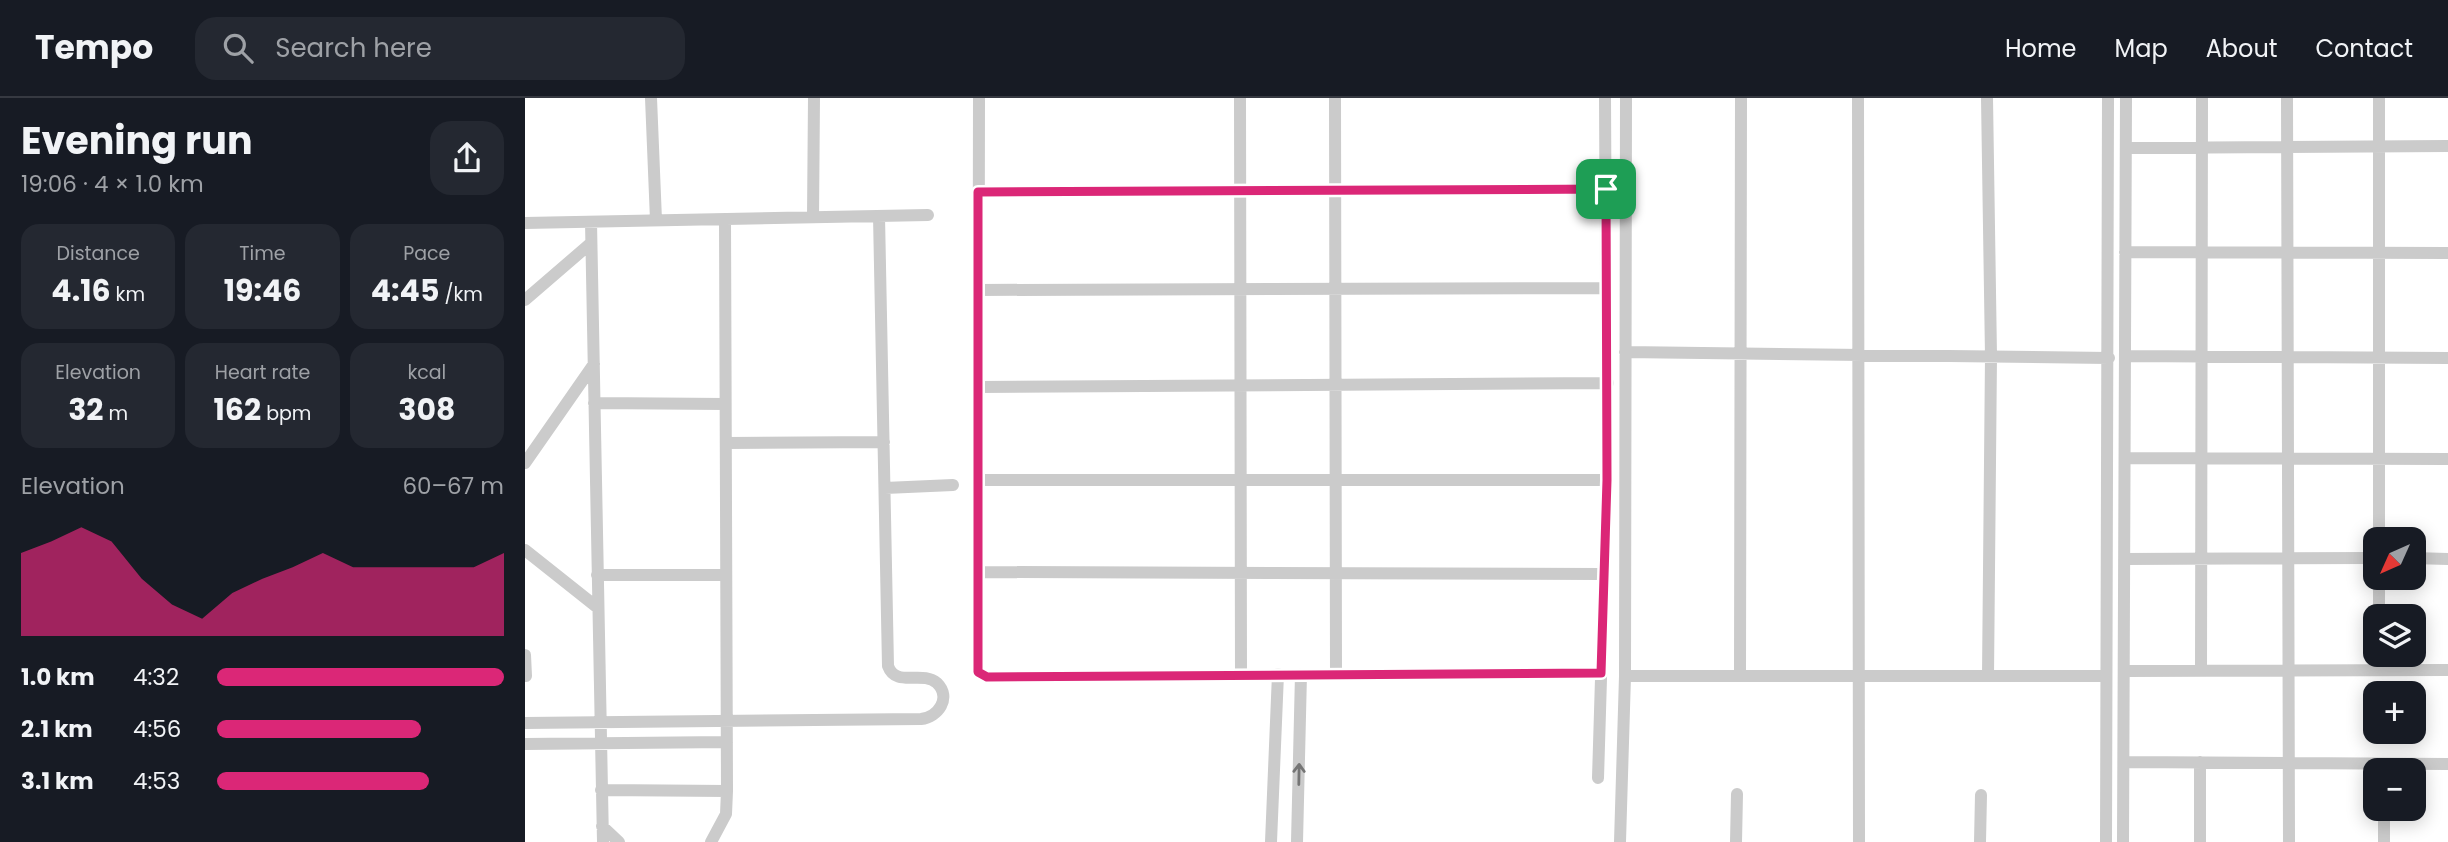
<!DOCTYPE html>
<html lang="en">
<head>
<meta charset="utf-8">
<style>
  body { margin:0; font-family:Poppins,sans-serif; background:#242831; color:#f1f3f6; height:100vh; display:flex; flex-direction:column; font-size:26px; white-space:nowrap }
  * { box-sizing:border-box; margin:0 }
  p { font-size:23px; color:#9ea1a6 }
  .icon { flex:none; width:38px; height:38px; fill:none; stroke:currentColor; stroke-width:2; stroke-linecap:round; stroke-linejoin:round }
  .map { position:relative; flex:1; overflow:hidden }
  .details { display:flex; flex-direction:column; background:#171b24; width:525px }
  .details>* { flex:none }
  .needle { width:46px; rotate:225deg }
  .tools { position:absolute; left:1838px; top:429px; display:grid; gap:14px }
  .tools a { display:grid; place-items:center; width:63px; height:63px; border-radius:14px; background:#171b24; box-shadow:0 4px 18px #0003; font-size:35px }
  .pin { position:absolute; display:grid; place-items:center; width:60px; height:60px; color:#fff; margin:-30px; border-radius:14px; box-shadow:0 4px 10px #0006 }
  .round { display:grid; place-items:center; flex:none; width:74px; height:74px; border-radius:21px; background:#242831 }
  .summary { display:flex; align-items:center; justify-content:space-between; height:119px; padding:0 21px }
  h1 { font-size:38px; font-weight:700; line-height:52px }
  .metrics { display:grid; grid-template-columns:repeat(3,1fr); gap:10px; height:119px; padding:7px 21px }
  .metrics div { display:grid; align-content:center; border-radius:18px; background:#242831; text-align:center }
  .metrics b { font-size:30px; font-weight:700 }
  .metrics small { font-size:19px; font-weight:400 }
  .metrics p { font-size:19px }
  .chart { height:196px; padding:14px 21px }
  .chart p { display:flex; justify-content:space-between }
  .chart svg { width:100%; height:126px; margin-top:7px; fill:#db2777; opacity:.7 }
  ul { padding:0 21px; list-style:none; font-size:23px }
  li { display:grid; grid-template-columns:112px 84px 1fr; align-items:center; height:52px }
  li i { height:18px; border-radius:9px; background:#db2777 }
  header { display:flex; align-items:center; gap:42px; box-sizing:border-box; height:98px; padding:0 35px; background:#171b24; border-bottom:2px solid #363941 }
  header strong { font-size:33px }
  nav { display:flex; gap:38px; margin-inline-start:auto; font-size:24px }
  .search { width:490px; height:63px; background:#242831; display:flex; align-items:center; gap:18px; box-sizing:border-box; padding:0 24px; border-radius:21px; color:#9ea1a6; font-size:26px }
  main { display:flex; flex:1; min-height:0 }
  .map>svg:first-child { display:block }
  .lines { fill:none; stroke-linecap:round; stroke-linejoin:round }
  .minor { stroke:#cbcbcb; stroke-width:12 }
  .oneway { stroke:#757575 }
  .route-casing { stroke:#fff; stroke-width:14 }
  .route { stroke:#db2777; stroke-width:9 }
</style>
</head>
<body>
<header>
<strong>Tempo</strong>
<div class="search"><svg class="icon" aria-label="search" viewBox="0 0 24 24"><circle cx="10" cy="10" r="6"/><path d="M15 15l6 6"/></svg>Search here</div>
<nav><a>Home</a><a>Map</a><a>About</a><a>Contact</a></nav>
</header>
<main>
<section class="details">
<div class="summary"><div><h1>Evening run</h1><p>19:06 · 4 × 1.0 km</p></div><a class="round"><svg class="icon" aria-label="share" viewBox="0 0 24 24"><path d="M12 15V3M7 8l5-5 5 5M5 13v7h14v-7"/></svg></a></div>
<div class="metrics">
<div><p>Distance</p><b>4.16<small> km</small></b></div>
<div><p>Time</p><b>19:46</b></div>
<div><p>Pace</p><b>4:45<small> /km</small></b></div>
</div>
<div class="metrics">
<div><p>Elevation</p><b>32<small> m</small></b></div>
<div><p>Heart rate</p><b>162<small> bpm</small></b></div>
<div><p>kcal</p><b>308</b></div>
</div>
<div class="chart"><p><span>Elevation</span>60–67 m</p>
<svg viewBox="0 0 160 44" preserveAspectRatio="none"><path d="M0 44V15L10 11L20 6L30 11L40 24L50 33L60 38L70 29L80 24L90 20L100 15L110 20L120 20L130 20L140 20L150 20L160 15V44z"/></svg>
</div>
<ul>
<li><b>1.0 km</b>4:32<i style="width:100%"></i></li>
<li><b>2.1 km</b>4:56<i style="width:71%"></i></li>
<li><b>3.1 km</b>4:53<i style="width:74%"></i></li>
</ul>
</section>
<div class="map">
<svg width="1923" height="744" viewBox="0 0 1923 744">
  <rect width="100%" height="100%" fill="#fff"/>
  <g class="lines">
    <path class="minor" d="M126,0L131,122
      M454,0L453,574L462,579L1076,575
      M715,0L716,577
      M810,0L811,576
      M1333,0L1334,744
      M1462,0L1466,258L1463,578
      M1762,0L1764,744
      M1854,0V441
      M1601,50L1923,48
      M453,94L1081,91
      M288,119L289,0
      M66,124L78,744
      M0,125L403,117
      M1600,154L1923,155
      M453,192L1082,190
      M0,202L66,145
      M1100,254L1584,260
      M1600,258L1923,260
      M453,289L1083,285
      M69,305L200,306
      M201,345L359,344
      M1600,360L1923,361
      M0,365L69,266
      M452,382H1082
      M360,390L428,387
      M0,452L73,510
      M1888,460L1923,461
      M1599,461L1850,460
      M452,474L1078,476
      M72,477H201
      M1854,518V480
      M0,557L1,578
      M1676,572L1677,0
      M1854,572V556
      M1599,573L1923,572
      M1215,577L1216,0
      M1100,578H1581
      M0,625L396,621C413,619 427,600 412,585C397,572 371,590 363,568L354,118
      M0,646L202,644
      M1599,664L1923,666
      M1675,664V744
      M1073,680L1082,382L1080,0
      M76,692L202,693
      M1859,710V744
      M77,728L94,744
      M186,744L201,716L202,693L200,121
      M746,744L753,576
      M772,744L776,576
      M1095,744L1100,578L1101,0
      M1211,744L1212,696
      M1455,744L1456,697
      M1581,744L1583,0
      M1598,744L1601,0"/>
  </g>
  <defs><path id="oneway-shaft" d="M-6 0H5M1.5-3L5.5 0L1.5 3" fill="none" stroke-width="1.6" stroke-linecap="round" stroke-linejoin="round" transform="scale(1.75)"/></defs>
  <use class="oneway" href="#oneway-shaft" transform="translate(774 676) rotate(-89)"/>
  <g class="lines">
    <g class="route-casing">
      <path id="route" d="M1081,91L1082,382L1076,575L462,579L453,574V94Z"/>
    </g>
    <use href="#route" class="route"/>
  </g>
</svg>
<div class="tools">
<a><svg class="needle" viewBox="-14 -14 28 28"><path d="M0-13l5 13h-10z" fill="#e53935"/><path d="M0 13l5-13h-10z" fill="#9ea1a6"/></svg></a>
<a><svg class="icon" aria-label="layers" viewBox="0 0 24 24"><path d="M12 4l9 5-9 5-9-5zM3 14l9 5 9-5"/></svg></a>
<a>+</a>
<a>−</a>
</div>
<div class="pin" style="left:1081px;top:91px;background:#1e9e55"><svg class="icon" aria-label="arrive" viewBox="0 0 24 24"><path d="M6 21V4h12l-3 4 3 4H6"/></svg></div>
</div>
</main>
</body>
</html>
